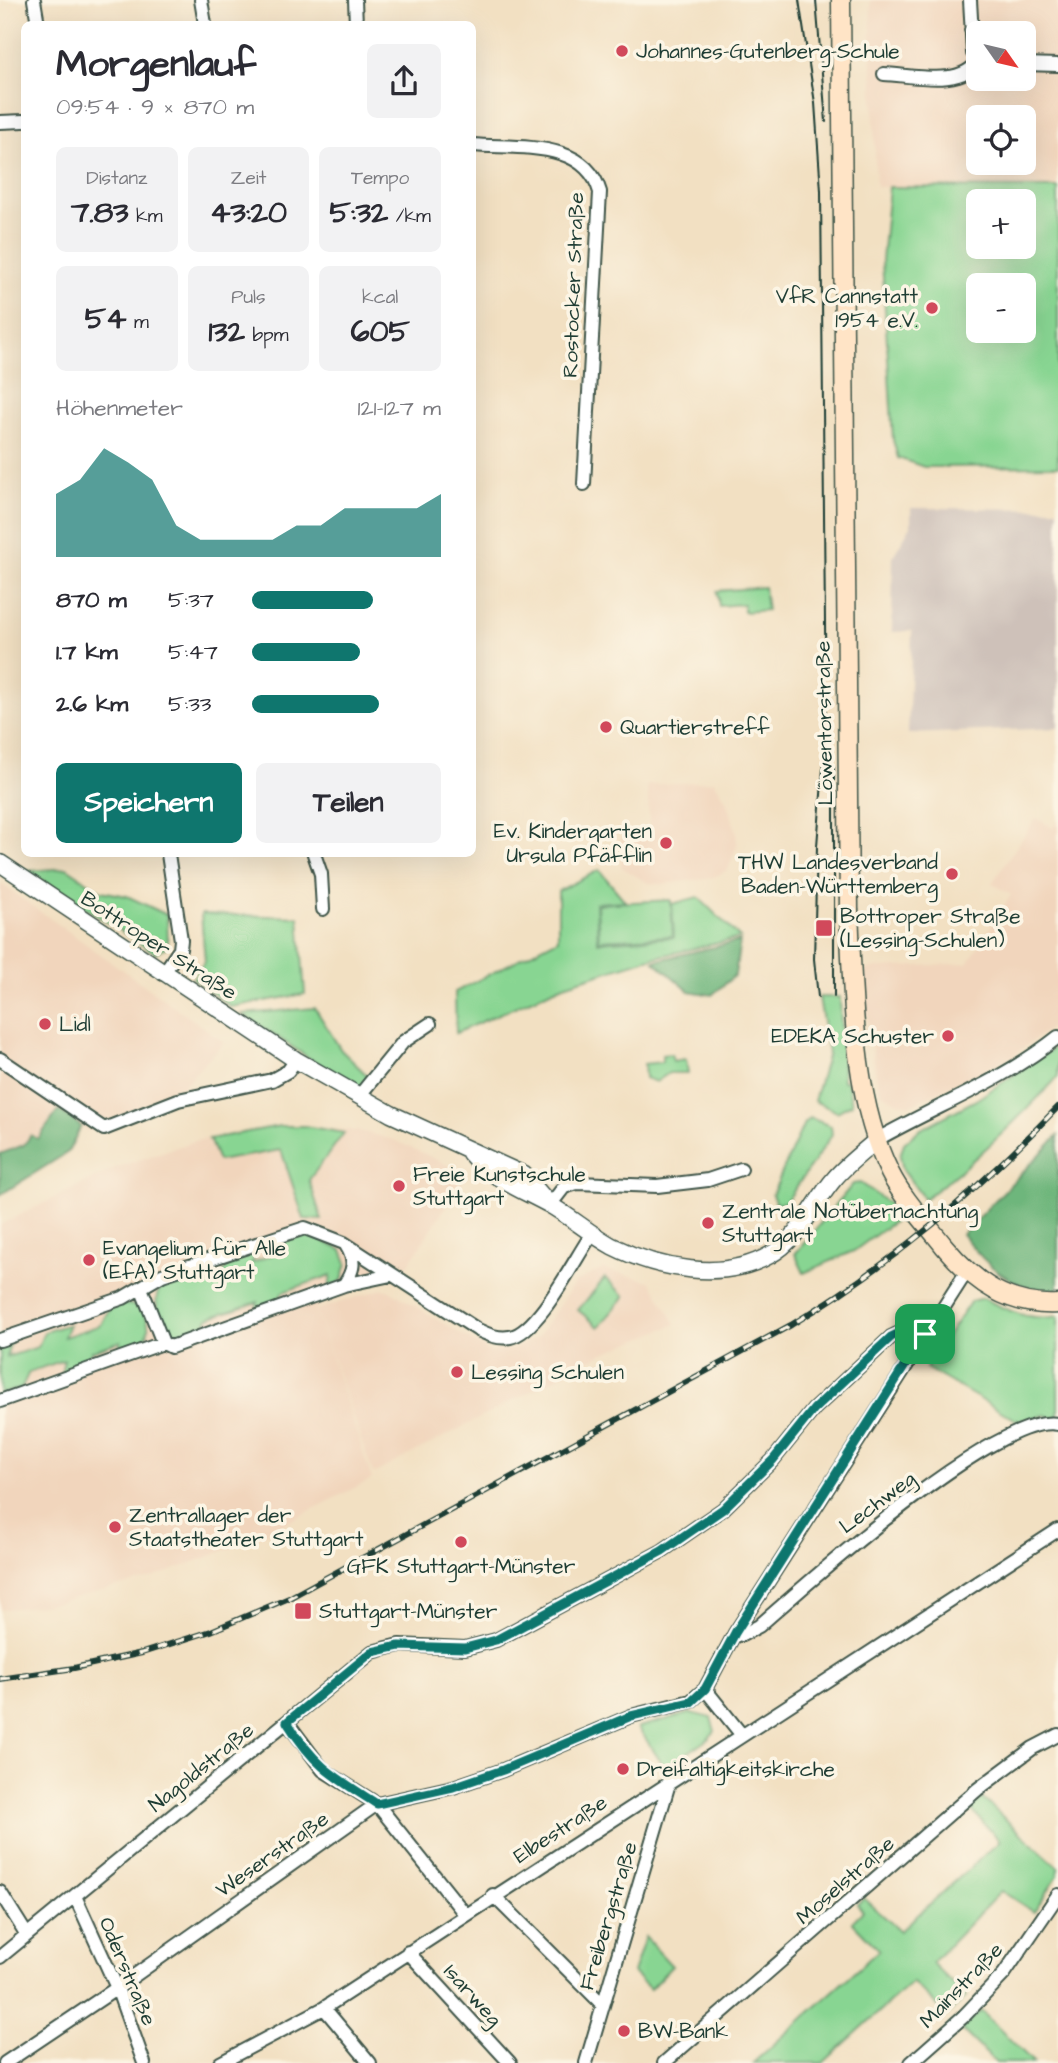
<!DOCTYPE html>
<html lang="de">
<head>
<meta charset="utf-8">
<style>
  body { margin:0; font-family:"Architects Daughter",sans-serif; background:#f2f2f3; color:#2b2b33; height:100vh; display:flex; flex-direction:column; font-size:26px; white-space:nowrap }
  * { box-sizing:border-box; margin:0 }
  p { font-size:23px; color:#7c7c81 }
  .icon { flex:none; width:38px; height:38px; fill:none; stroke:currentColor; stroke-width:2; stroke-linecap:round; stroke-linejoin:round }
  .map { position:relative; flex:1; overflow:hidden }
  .panel { position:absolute; left:21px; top:21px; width:455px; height:836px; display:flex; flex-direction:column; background:#fff; border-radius:10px; box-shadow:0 7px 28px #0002 }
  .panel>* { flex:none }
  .needle { width:46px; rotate:124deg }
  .fabs { position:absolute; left:966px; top:21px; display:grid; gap:14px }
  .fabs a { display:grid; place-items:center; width:70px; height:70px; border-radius:10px; background:#fff; box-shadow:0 7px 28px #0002; font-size:35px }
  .pin { position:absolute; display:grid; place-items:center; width:60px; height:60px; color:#fff; margin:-30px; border-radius:14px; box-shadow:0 4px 10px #0006 }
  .round { display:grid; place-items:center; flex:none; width:74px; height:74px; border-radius:10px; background:#f2f2f3 }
  .head { display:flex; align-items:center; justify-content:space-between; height:119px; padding:0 35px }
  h1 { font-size:38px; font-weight:700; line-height:52px }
  .metrics { display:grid; grid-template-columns:repeat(3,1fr); gap:10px; height:119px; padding:7px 35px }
  .metrics div { display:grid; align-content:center; border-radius:10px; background:#f2f2f3; text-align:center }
  .metrics b { font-size:30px; font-weight:700 }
  .metrics small { font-size:19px; font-weight:400 }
  .metrics p { font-size:19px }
  .chart { height:196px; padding:14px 35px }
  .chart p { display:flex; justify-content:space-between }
  .chart svg { width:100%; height:126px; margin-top:7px; fill:#0f766e; opacity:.7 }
  .action { display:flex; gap:14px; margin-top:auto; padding:14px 35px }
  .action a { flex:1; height:80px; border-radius:10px; background:#0f766e; color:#fff; font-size:28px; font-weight:700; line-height:80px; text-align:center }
  .action a+a { background:#f2f2f3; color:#2b2b33 }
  ul { padding:0 35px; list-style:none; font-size:23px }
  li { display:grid; grid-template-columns:112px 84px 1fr; align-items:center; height:52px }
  li i { height:18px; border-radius:9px; background:#0f766e }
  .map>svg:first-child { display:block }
  .built { fill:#f1d5bc; fill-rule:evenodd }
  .industrial { fill:#cec1b9 }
  .green { fill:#88d592; stroke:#548963; stroke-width:2; fill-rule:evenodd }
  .forest { fill:#6eb67c; stroke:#467a58; stroke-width:2 }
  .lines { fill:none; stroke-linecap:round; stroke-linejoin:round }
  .minor-casing { stroke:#3f5549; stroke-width:16 }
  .tertiary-casing { stroke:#3f5549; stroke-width:19 }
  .secondary-casing { stroke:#3f5549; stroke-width:21 }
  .minor { stroke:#fff; stroke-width:12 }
  .tertiary { stroke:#fff; stroke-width:16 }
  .secondary { stroke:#ffe4c6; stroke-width:18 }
  .tram { stroke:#1f3d34; stroke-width:2 }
  .rail-casing { stroke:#1f3d34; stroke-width:6 }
  .rail { stroke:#fcf5e5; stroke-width:3.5; stroke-dasharray:10; stroke-linecap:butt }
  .route-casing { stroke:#fff; stroke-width:14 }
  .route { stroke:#0f766e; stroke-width:9 }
  .poi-dot { fill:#d1495b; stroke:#fcf5e5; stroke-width:2.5 }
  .labels { text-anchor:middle; stroke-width:7; stroke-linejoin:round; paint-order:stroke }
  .poi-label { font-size:21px; fill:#1f3d34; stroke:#fcf5e5; text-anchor:start }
  .street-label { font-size:21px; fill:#1f3d34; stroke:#fcf5e5 }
</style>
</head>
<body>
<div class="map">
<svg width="1058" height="2063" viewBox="0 0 1058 2063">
  <rect width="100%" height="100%" fill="#fcf5e5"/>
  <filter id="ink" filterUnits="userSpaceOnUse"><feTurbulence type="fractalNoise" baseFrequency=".0143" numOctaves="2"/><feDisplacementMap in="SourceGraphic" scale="14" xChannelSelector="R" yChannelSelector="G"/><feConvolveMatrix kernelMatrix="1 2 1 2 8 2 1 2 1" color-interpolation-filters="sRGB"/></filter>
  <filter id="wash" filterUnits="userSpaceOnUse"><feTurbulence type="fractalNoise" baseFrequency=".00686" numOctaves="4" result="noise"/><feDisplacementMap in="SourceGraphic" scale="28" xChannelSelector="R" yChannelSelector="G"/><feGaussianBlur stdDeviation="1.57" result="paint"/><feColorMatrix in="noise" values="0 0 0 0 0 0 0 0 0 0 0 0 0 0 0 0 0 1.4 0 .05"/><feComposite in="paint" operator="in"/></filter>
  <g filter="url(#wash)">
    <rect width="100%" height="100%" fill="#f2e0c2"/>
    <path class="built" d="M870,0H1058V188L876,187ZM978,33H1024V79H978ZM978,117H1024V163H978Z
      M714,781L726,800L736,831L737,845L728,870L712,878L662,884L648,883L621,867L620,839L650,837L647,785Z
      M1036,818L1053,828L1058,821V1022L1013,1056L910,1105L892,1100L881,1092L875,1071L864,989L866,969L968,963L1011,895L992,883Z
      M0,883L224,1042L181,1088L88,1131L58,1111L37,1139L0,1157Z
      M280,1125L360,1131L394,1140L467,1174L406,1268L315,1308L372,1479L255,1539L152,1578L51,1604L0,1610V1225L115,1168L195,1141Z
      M603,1269L650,1281L676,1324L604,1353L373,1474L316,1310L382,1289L391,1291L492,1353L496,1350L513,1349L538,1337L575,1282Z"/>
    <path class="industrial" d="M911,508L1058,509V728L908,734L912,631L892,632L893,556L911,526Z"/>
    <path class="green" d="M889,187L1058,188V466L924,467L898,458L893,440L882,261ZM978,201H1024V247H978ZM978,285H1024V331H978Z
      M764,587L767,610L744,612L743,604L719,606L717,591Z
      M67,868L101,891L127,896L167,915L168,946L155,953L28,871Z
      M599,870L625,901L596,903L598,942L674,937L672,904L698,897L740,938L647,959L564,985L456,1033L455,992L558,939V891Z
      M671,900L673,936L599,940L597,904Z
      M201,914L299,917L305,994L231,1007L193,978L205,961Z
      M819,997H840L843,1081L847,1082L852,1104L837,1112L814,1101L828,1053Z
      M315,1008L341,1050L371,1079L358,1090L242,1014Z
      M1058,1045V1077C1016,1121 974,1163 924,1199L903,1170L900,1156L904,1143L919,1130L976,1100Z
      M671,1054L673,1061L686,1059L688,1073H669L656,1082L645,1078L644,1064L662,1062V1055Z
      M810,1118L831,1126L832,1135L786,1202L776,1204L772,1195L804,1123Z
      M280,1126H305L344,1133L309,1180L322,1220L304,1219L281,1150L218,1161L209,1139Z
      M860,1183L891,1205L901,1216L854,1251L804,1273L795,1254L853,1184Z
      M302,1236L314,1237L342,1250L347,1263L342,1280L329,1288L331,1275L283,1292L274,1307L255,1314L258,1302L208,1318L200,1334L183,1338L165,1328C148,1292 156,1285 191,1273L188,1285L223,1273L231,1259L255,1250L252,1263L276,1253L283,1240Z
      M605,1278L625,1296L599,1327L578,1310Z
      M983,1298C1006,1310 1031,1322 1058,1316V1420L1045,1415L1018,1421L926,1368L971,1301Z
      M121,1304C147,1303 154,1325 143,1344L117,1355L121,1341L92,1351L83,1367L61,1374L64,1360L29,1372L21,1389L0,1394V1347L10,1343L7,1357L38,1347L44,1332L69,1324L64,1337L101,1325L109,1309Z
      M691,1713L711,1718L715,1731L708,1739L665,1768L638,1727Z
      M982,1798L1058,1867V1875L1034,1912L1001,1891L932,1963L966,1997L947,2015L912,1982L823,2063H753L879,1950L852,1922L863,1911L857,1904L864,1898L900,1931L1000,1841L970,1808Z
      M645,1937L672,1966L650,1989L633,1973Z
      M981,2011L1034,2063H996L961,2029Z"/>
    <path class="forest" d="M740,941L735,975L712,995L689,991L654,961Z
      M59,1110L81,1126L68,1152L0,1195V1154L24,1145L31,1135L38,1139Z
      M1058,1136V1290C1015,1293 986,1266 962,1234Z"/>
  </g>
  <g filter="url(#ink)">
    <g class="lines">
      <g class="minor-casing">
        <path id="minor" d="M34,0L38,24
          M201,0L205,24
          M355,0L356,24
          M970,0L973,53L978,60
          M971,30L991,33
          M1024,64L1058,65
          M884,74C912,75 963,88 978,60
          M0,122L24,121
          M472,145C517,149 585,139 600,192L584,484
          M314,854L321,874L323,909
          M163,974L180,949L181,940L168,854
          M0,1059L104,1129L178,1100L272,1080L288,1071L296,1060
          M359,1096L403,1042L430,1024
          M878,1139C940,1104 1001,1082 1058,1037
          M550,1205L564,1187L577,1183L657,1186L708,1180L741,1169
          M344,1285C354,1270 356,1261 346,1245
          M141,1288L163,1343
          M0,1340L123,1298L162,1275L305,1228L344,1243L478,1330C489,1335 498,1339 510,1337C539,1332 575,1258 592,1234
          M0,1401L163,1343L171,1347L344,1285L391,1275
          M735,1633L742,1635L759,1626C808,1583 997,1412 1058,1424
          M705,1689L741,1734
          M287,1722L323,1770L377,1804L465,1914
          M0,1892L27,1935
          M493,1895L602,2004
          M75,1896L117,1988L144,2063
          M408,1952L510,2063
          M0,1957L372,1652L399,1645L465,1648L496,1640L662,1551L723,1509L773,1460L814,1409L891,1337L908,1329L925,1334
          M324,2008L370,2063
          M5,2063L117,1988L377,1804L453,1787L503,1770L631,1716L691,1701L705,1689L735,1633L967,1271
          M220,2063L324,2008L1058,1530
          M586,2063L670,1780
          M664,2063L978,1789L1033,1748L1058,1735
          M911,2063L964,2016L1004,1974L1058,1895"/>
      </g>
      <g class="tertiary-casing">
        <path id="tertiary" d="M0,863L296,1060L391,1114L524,1175L550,1205
          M470,1153C492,1179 521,1189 550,1205C571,1217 590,1234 612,1246C658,1269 723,1282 770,1255C800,1239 813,1203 835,1178C847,1164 863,1152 878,1139"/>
      </g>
      <g class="secondary-casing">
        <path id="secondary" d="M841,0L849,910C853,992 852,1097 890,1173C903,1199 926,1223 944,1246C974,1282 1009,1307 1058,1304"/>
      </g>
      <use href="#minor" class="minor"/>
      <use href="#tertiary" class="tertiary"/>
      <use href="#secondary" class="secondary"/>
      <path class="tram" d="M799,0L815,103L821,191L826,730L817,846L814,959L818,997
        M816,0L826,122
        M834,766V997"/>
      <g class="rail-casing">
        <path id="rail" d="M0,1679L74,1668L142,1653L211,1631L289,1598L791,1325C894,1263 975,1193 1058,1107"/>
      </g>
      <use href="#rail" class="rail"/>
    </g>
  </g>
  <g class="lines" filter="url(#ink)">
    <g class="route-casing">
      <path id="route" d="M908,1329L925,1334L735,1633L705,1689L691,1702L631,1716L503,1770L453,1787L377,1804C333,1776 316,1768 287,1722L372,1652L399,1646L465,1648L496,1640L662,1551L723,1509L773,1460L814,1409L891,1337Z"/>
    </g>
    <use href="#route" class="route"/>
  </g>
  <g class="poi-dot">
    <circle cx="622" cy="51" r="7"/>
    <circle cx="932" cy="308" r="7"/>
    <circle cx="606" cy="727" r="7"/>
    <circle cx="666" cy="843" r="7"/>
    <circle cx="952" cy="874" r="7"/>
    <rect x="815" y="919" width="18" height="18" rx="3.5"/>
    <circle cx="45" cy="1024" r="7"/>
    <circle cx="948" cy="1036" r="7"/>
    <circle cx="399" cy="1186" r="7"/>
    <circle cx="708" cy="1223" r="7"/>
    <circle cx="89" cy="1260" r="7"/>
    <circle cx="457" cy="1372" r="7"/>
    <circle cx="115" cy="1527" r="7"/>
    <circle cx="461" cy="1542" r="7"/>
    <rect x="294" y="1602" width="18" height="18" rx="3.5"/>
    <circle cx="623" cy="1769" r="7"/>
    <circle cx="624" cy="2031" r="7"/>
  </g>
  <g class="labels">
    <g class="poi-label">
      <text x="636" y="58">Johannes-Gutenberg-Schule</text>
      <text x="918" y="303" text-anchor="end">VfR Cannstatt<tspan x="918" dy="24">1954 e.V.</tspan></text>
      <text x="620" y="734">Quartierstreff</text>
      <text x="652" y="838" text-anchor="end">Ev. Kindergarten<tspan x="652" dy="24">Ursula Pfäfflin</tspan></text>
      <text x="938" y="869" text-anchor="end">THW Landesverband<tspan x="938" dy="24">Baden-Württemberg</tspan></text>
      <text x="840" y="923">Bottroper Straße<tspan x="840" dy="24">(Lessing-Schulen)</tspan></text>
      <text x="59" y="1031">Lidl</text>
      <text x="934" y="1043" text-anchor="end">EDEKA Schuster</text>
      <text x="413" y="1181">Freie Kunstschule<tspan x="413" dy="24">Stuttgart</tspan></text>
      <text x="722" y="1218">Zentrale Notübernachtung<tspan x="722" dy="24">Stuttgart</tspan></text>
      <text x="103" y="1255">Evangelium für Alle<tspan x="103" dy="24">(EfA) Stuttgart</tspan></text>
      <text x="471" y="1379">Lessing Schulen</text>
      <text x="129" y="1522">Zentrallager der<tspan x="129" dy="24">Staatstheater Stuttgart</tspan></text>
      <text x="461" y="1573" text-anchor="middle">GFK Stuttgart-Münster</text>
      <text x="319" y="1618">Stuttgart-Münster</text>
      <text x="637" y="1776">Dreifaltigkeitskirche</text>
      <text x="638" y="2038">BW-Bank</text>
    </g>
    <g class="street-label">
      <text transform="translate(573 285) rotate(-88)" y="7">Rostocker Straße</text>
      <text transform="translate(824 723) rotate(-91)" y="7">Löwentorstraße</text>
      <text transform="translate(159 945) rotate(33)" y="7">Bottroper Straße</text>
      <text transform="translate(877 1502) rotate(-37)" y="7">Lechweg</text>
      <text transform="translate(201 1767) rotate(-39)" y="7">Nagoldstraße</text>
      <text transform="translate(560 1829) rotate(-33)" y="7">Elbestraße</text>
      <text transform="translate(272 1854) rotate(-35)" y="7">Weserstraße</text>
      <text transform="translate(845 1880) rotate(-41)" y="7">Moselstraße</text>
      <text transform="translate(608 1916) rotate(-73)" y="7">Freibergstraße</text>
      <text transform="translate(128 1971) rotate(67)" y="7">Oderstraße</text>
      <text transform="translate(961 1985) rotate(-46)" y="7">Mainstraße</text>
      <text transform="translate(473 1995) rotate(48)" y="7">Isarweg</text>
    </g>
  </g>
</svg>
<div class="fabs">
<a><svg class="needle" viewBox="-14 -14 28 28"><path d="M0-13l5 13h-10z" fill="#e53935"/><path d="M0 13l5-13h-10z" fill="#7c7c81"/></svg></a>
<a><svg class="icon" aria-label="locate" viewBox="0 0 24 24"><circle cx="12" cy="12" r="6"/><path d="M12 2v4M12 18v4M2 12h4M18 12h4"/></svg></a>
<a>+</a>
<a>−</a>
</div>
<div class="pin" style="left:925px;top:1334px;background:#1e9e55"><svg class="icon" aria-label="arrive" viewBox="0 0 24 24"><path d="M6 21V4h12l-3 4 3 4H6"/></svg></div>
<section class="panel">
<div class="head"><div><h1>Morgenlauf</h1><p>09:54 · 9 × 870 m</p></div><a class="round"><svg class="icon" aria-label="share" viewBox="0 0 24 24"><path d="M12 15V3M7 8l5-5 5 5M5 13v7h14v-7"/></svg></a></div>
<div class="metrics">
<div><p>Distanz</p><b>7.83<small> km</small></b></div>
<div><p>Zeit</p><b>43:20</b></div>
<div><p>Tempo</p><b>5:32<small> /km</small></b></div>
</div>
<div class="metrics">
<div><b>54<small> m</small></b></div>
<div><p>Puls</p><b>132<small> bpm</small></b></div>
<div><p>kcal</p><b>605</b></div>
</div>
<div class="chart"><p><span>Höhenmeter</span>121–127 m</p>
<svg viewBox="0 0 160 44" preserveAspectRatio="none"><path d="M0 44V22L10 17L20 6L30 11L40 17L50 33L60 38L70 38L80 38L90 38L100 33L110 33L120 27L130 27L140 27L150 27L160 22V44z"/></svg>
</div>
<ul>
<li><b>870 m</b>5:37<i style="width:64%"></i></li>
<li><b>1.7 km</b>5:47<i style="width:57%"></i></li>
<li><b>2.6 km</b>5:33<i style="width:67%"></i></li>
</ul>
<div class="action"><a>Speichern</a><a>Teilen</a></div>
</section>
</div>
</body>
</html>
